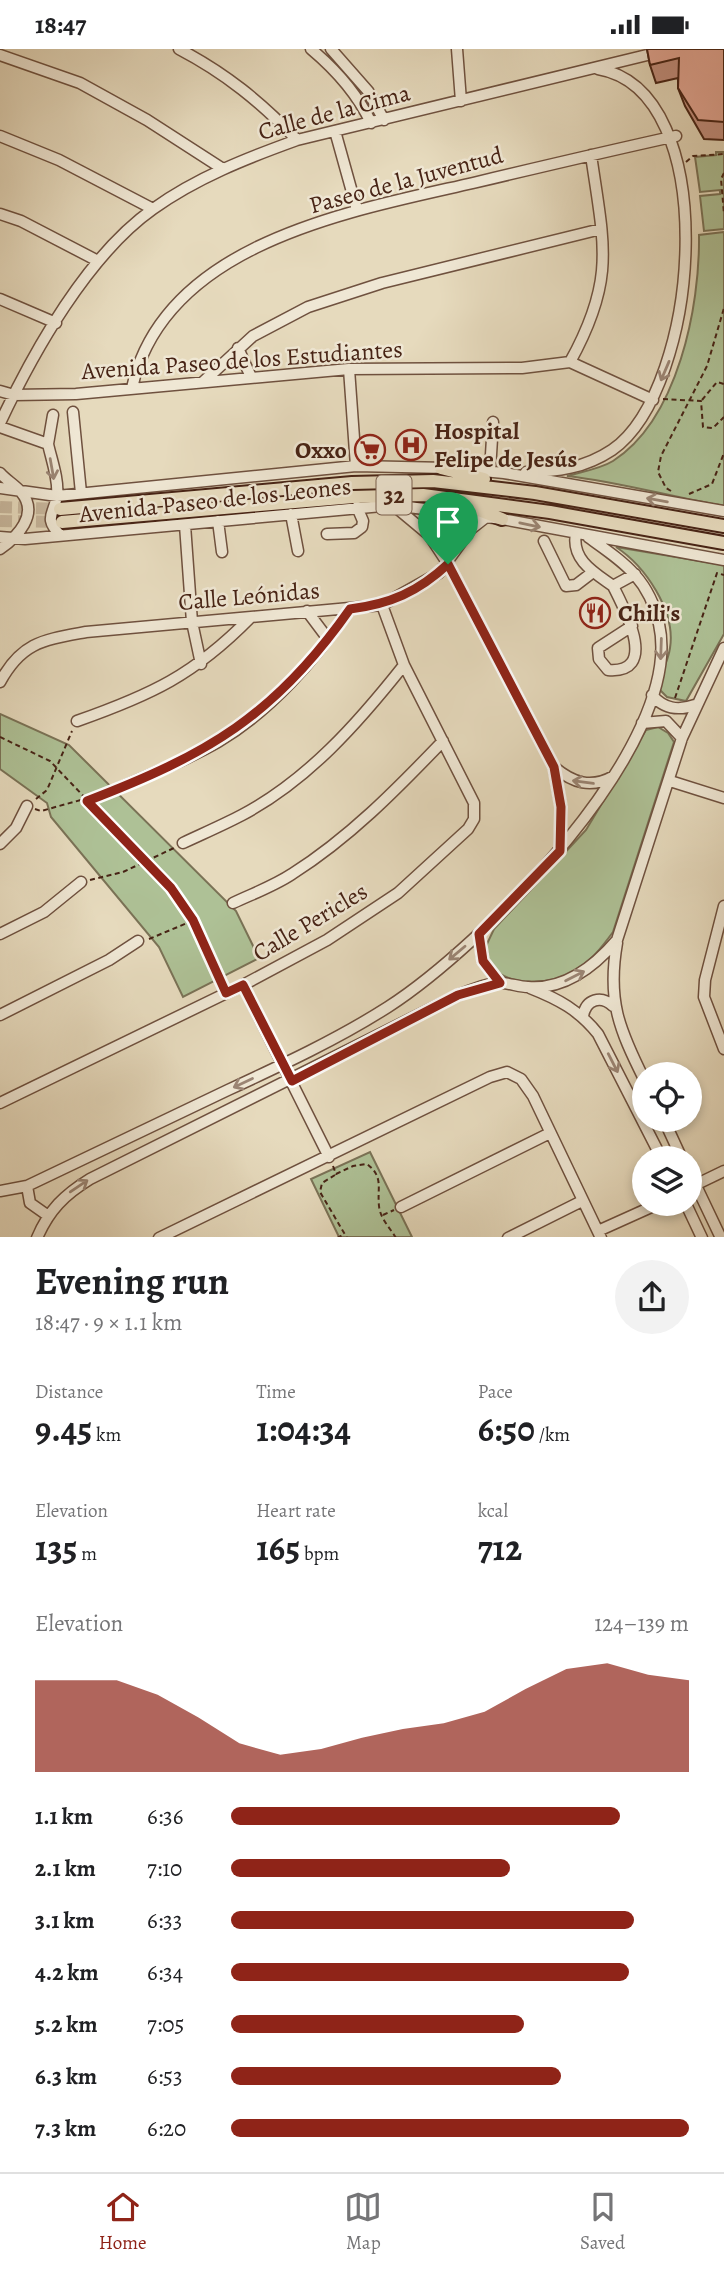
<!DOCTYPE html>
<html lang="en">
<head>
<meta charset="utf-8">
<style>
  body { margin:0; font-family:Alegreya,serif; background:#f2f2f2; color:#202124; height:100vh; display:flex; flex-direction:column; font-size:26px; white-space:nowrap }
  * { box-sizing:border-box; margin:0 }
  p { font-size:23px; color:#757577 }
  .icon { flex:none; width:38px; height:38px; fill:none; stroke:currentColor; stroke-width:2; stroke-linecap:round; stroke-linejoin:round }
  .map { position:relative; height:1188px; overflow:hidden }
  .drawer { display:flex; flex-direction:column; background:#fff; flex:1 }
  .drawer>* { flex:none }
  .fabs { position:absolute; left:632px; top:1013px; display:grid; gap:14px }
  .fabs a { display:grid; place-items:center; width:70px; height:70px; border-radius:50%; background:#fff; box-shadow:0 4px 10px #0003; font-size:35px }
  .pin { position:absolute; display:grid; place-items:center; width:60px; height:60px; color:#fff; margin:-72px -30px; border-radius:50% 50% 50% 0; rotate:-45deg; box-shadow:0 0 7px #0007 }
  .pin .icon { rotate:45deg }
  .round { display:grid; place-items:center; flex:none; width:74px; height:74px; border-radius:37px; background:#f2f2f2 }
  .headline { display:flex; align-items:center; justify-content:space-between; height:119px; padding:0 35px }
  h1 { font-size:38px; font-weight:700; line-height:52px }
  .figures { display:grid; grid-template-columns:repeat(3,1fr); gap:10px; height:119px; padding:7px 35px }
  .figures div { display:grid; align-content:center }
  .figures b { font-size:35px; font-weight:700 }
  .figures small { font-size:19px; font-weight:400 }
  .figures p { font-size:19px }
  .chart { height:196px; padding:14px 35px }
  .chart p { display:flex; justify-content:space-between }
  .chart svg { width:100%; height:126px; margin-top:7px; fill:#8f2418; opacity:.7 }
  ul { padding:0 35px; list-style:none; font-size:23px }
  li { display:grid; grid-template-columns:112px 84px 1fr; align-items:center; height:52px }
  li i { height:18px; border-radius:9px; background:#8f2418 }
  .status { display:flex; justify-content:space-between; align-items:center; height:49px; padding:0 35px; background:#fff; direction:ltr }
  .status svg { height:19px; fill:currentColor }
  .tab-bar { display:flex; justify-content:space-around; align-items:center; height:98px; border-top:2px solid #e0e0e0; background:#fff; font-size:19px; color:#757577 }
  .tab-bar a { display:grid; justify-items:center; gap:4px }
  .tab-bar .on { color:#8f2418 }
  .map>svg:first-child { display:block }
  .green { fill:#aec196; stroke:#7a7256; stroke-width:2 }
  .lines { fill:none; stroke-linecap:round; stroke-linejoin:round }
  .major-tunnel { stroke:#c6b59b; stroke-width:12; stroke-dasharray:12 6; stroke-linecap:butt }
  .minor-casing { stroke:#6f513f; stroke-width:13 }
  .major-casing { stroke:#472315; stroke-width:16 }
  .path { stroke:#472315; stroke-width:2; stroke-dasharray:5 3.5; stroke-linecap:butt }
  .minor { stroke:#efe7d4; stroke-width:10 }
  .major { stroke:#e6dabd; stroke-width:12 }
  .wall { fill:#c49080; stroke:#472315; stroke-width:2 }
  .building { fill:#e4a795; stroke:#472315; stroke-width:2 }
  .oneway { stroke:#9b8574 }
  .route-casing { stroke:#fff; stroke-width:14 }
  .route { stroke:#8f2418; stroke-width:9 }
  .labels { text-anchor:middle; stroke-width:5; stroke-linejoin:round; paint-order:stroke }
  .shield { fill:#efe7d4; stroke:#795e4e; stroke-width:2 }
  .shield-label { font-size:23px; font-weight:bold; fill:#472315 }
  .street-label { font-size:24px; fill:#472315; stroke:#efe7d4 }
  .poi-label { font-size:24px; font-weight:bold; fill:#472315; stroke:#efe7d4; text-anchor:start }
</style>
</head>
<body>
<div class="status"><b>18:47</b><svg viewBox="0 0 49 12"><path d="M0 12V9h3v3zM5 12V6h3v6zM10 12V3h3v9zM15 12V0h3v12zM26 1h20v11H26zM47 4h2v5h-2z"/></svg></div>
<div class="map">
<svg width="724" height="1189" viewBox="0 0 724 1189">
  <rect width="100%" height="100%" fill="#e6dabd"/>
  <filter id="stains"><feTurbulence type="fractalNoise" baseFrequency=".00286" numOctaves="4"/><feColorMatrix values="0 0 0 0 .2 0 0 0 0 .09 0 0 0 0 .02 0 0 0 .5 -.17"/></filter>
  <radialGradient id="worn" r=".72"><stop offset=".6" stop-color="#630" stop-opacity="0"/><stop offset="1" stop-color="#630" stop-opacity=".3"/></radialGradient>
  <path class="green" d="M716,103H724V180L704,182L700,147L720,145V141L700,143L695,108L716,106Z
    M724,183V457C671,448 620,433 567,427C581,423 600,420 613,412C678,370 700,258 699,186Z
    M616,498L724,516V585L686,652L667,648L660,641C659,627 668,613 670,599C676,562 645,517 616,498Z
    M0,665L69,696L236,862L259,909L183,948L159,898L51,768L47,754L0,720Z
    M658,678L668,684L674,693L613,883C602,898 591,912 575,922C552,935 511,939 492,918C488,913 487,904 486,897L494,880L586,781L646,681Z
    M370,1103L412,1188H339L311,1130Z"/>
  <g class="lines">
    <path class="major-tunnel" d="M0,458L60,460
      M0,472L62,473"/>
    <g class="minor-casing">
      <path id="minor" d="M179,0C225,24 261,53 297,91
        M311,0C336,21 357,44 371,74
        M331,0L368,42L384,71
        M457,0L461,52
        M0,6L80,34L147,71L223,120
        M335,82L357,161
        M0,87L59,111L153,160
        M0,165L21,172L98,212
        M0,250L56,274
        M238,299L251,328
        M570,313C616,230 604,196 591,106
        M570,313L653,351
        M349,320L356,417
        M203,333L253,287L308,258L382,234L601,180
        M132,339C164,194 351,162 473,134C540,118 608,102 676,87
        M0,342L14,346L76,345L349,320L522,319L570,313
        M73,363L81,444
        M0,374C34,302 88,206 153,160C196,129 247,109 297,91L672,0
        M0,378L48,395C51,409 59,431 57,446C55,465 42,468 61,487
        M48,395L53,366
        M462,420L504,424L724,462
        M490,422L493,373
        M526,423C557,423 585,419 612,401C701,339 724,41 598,20
        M0,424C6,431 15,436 21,443C40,465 17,488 0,500
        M0,439L57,447L356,417L447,419
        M393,456L429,486L448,515L554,718L561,758L560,801
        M291,465L298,502
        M218,472L222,503
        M185,476L192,573L201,615
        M327,485L354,484L362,478L363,472L357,458
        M576,485C571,511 595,524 613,537L635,525
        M0,488L25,490L393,456L502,470L724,511
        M544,492L566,537L576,536L593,523
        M613,537C624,559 660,625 608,621L599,610L598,599L632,577
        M307,562L328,590
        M0,633C22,593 43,591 86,583L382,556L439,524L471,480L485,469
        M652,646C664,660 678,662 695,656
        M77,672C151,646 194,626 250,569
        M642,674L666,672L682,689
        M554,718C573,734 591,740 614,727
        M670,732L724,749
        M120,739C153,724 187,711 218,693C272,661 314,611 350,560
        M183,794C202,785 223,776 242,766C308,731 358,674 404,616
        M0,795L16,779L27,757
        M233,854C252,845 274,837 292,825C349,789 396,741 443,692
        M724,857L705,931L704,948L724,1000
        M0,885L44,863L81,833
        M479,885L483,912L500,934
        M617,894C607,951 619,980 644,1030
        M243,936L329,1108
        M530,939C558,950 579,961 598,985L662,1110
        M0,966L109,911L138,892
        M583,967C586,950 601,946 613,957
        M0,1054L243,936L327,891L398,844L468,780L474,770V754L404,616L382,556
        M664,1071L682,1110
        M690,1124L721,1189
        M695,1136L724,1122
        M27,1137L30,1154L47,1166
        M0,1142L27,1137C94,1105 161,1073 228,1041C282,1016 338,990 388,958C481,898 686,696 659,575C649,529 623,513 588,488
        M686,1155L702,1189
        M401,1158L550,1084
        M598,1182L658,1155
        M37,1189C49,1161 64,1146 90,1130L458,946C471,941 486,934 501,934C510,934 519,938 528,938C565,941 594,918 617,891L682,689L724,599
        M159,1189L490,1028L507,1023L521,1030L533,1047L601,1189
        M508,1189L582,1152"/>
    </g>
    <g class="major-casing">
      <path id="major" d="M441,419L484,430
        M458,453L502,470
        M60,460L352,434L433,432L535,444L724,477
        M62,473L353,448L423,446L550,463L724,494"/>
    </g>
    <path class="path" d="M686,113L693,107L724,105
      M724,124L721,130L724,165
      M663,350L701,352L703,378L713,379L724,368
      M702,351L717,333L724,335
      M671,442L666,439L658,423L661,407L707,317L724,259
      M689,445L712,435L724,404
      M675,649L717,524L724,526
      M0,688L50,712L171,839L193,871L223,936
      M36,750L47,741L72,682
      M35,760L41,762L110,743
      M90,831L123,823L176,798
      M149,890L192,872
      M333,1117L336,1125L353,1117L367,1115C384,1128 377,1139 379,1157C380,1169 390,1179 396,1189
      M335,1126L322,1134L320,1143L347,1189
      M383,1166L394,1161
      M337,1189L343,1186"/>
    <use href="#minor" class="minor"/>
    <use href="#major" class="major"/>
  </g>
  <path class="wall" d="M647,0H724V91L704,90L685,57L678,39V29L656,34L650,16Z"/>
  <path class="building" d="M647,0H724V65H723H724V73L698,71L678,39L679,9L650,16Z"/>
  <defs><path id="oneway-shaft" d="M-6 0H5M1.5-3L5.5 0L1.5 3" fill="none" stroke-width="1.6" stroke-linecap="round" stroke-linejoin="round" transform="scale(1.75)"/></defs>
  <g class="oneway">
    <use href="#oneway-shaft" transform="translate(665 322) rotate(113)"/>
    <use href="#oneway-shaft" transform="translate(52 420) rotate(80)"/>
    <use href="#oneway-shaft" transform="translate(657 451) rotate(-170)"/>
    <use href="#oneway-shaft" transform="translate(530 476) rotate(12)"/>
    <use href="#oneway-shaft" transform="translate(661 600) rotate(92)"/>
    <use href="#oneway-shaft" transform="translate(583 733) rotate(-172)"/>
    <use href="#oneway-shaft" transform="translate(457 904) rotate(140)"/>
    <use href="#oneway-shaft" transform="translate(575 927) rotate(-27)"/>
    <use href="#oneway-shaft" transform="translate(613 1014) rotate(63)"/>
    <use href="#oneway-shaft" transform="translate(243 1034) rotate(155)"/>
    <use href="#oneway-shaft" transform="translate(79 1137) rotate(-34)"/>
  </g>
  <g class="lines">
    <g class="route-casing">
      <path id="route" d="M448,515L554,718L561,758L560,802L479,885L483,912L500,934L458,946L292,1032L243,936L226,944L193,871L171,839L87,752C207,706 275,667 350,560C390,555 418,543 448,515Z"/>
    </g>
    <use href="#route" class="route"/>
  </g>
  <defs>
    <g id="hospital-ring" transform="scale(1.575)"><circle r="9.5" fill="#efe7d4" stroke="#8f2418" stroke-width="1.5"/><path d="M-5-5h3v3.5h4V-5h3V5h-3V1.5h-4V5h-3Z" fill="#8f2418"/></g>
    <g id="supermarket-ring" transform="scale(1.575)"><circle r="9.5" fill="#efe7d4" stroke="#8f2418" stroke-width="1.5"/><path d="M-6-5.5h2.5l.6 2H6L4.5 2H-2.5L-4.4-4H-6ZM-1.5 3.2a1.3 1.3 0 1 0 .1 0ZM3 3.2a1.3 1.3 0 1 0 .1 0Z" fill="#8f2418"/></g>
    <g id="restaurant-ring" transform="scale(1.575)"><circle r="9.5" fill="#efe7d4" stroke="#8f2418" stroke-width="1.5"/><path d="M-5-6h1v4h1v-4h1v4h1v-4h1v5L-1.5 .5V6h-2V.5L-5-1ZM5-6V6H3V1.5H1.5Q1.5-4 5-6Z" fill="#8f2418"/></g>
  </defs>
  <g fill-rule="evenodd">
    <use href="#hospital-ring" x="411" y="396"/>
    <use href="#supermarket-ring" x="370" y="401"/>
    <use href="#restaurant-ring" x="595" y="564"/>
  </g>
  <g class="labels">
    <rect class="shield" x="376.5" y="426.5" width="35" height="39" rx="5"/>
    <g class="shield-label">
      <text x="394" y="454">32</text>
    </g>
    <g class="street-label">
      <text transform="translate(334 63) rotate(-15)" y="8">Calle de la Cima</text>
      <text transform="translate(406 131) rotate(-15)" y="8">Paseo de la Juventud</text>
      <text transform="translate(242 311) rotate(-4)" y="8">Avenida Paseo de los Estudiantes</text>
      <text transform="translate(215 451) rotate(-6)" y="8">Avenida Paseo de los Leones</text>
      <text transform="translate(249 547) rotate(-5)" y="8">Calle Leónidas</text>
      <text transform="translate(310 873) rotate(-31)" y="8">Calle Pericles</text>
    </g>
    <g class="poi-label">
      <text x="434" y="390">Hospital<tspan x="434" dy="28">Felipe de Jesús</tspan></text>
      <text x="347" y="409" text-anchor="end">Oxxo</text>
      <text x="618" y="572">Chili's</text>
    </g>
  </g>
  <rect width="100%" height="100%" filter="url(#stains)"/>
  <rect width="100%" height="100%" fill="url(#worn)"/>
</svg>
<div class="fabs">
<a><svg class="icon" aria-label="locate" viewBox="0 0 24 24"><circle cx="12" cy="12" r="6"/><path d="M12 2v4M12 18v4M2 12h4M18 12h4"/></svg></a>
<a><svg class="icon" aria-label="layers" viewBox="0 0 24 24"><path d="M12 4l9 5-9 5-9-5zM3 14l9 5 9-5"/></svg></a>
</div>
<div class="pin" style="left:448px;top:515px;background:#1e9e55"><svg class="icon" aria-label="arrive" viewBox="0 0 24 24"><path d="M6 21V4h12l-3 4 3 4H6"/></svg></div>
</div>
<section class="drawer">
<div class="headline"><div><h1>Evening run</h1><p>18:47 · 9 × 1.1 km</p></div><a class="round"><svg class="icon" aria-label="share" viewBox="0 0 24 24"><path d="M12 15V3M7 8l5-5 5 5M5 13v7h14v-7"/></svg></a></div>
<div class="figures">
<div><p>Distance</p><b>9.45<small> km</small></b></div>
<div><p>Time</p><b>1:04:34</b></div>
<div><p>Pace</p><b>6:50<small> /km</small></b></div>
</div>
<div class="figures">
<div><p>Elevation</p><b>135<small> m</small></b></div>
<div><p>Heart rate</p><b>165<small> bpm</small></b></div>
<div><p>kcal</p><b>712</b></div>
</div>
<div class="chart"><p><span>Elevation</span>124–139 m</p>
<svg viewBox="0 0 160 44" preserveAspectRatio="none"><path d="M0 44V12L10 12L20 12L30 17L40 25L50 34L60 38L70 36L80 32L90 29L100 27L110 23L120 15L130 8L140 6L150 10L160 12V44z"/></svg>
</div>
<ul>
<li><b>1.1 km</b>6:36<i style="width:85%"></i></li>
<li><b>2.1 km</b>7:10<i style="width:61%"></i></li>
<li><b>3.1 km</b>6:33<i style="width:88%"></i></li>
<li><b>4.2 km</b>6:34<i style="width:87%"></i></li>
<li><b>5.2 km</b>7:05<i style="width:64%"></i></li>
<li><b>6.3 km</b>6:53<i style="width:72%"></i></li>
<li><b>7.3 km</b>6:20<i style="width:100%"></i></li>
</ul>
</section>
<nav class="tab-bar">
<a class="on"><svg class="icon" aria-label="home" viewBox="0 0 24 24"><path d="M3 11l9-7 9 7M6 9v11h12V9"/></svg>Home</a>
<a><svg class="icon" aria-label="map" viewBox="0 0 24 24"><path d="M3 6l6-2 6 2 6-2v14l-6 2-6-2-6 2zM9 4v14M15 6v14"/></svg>Map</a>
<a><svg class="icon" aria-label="saved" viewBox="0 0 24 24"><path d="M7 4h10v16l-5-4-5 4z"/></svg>Saved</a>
</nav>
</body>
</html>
